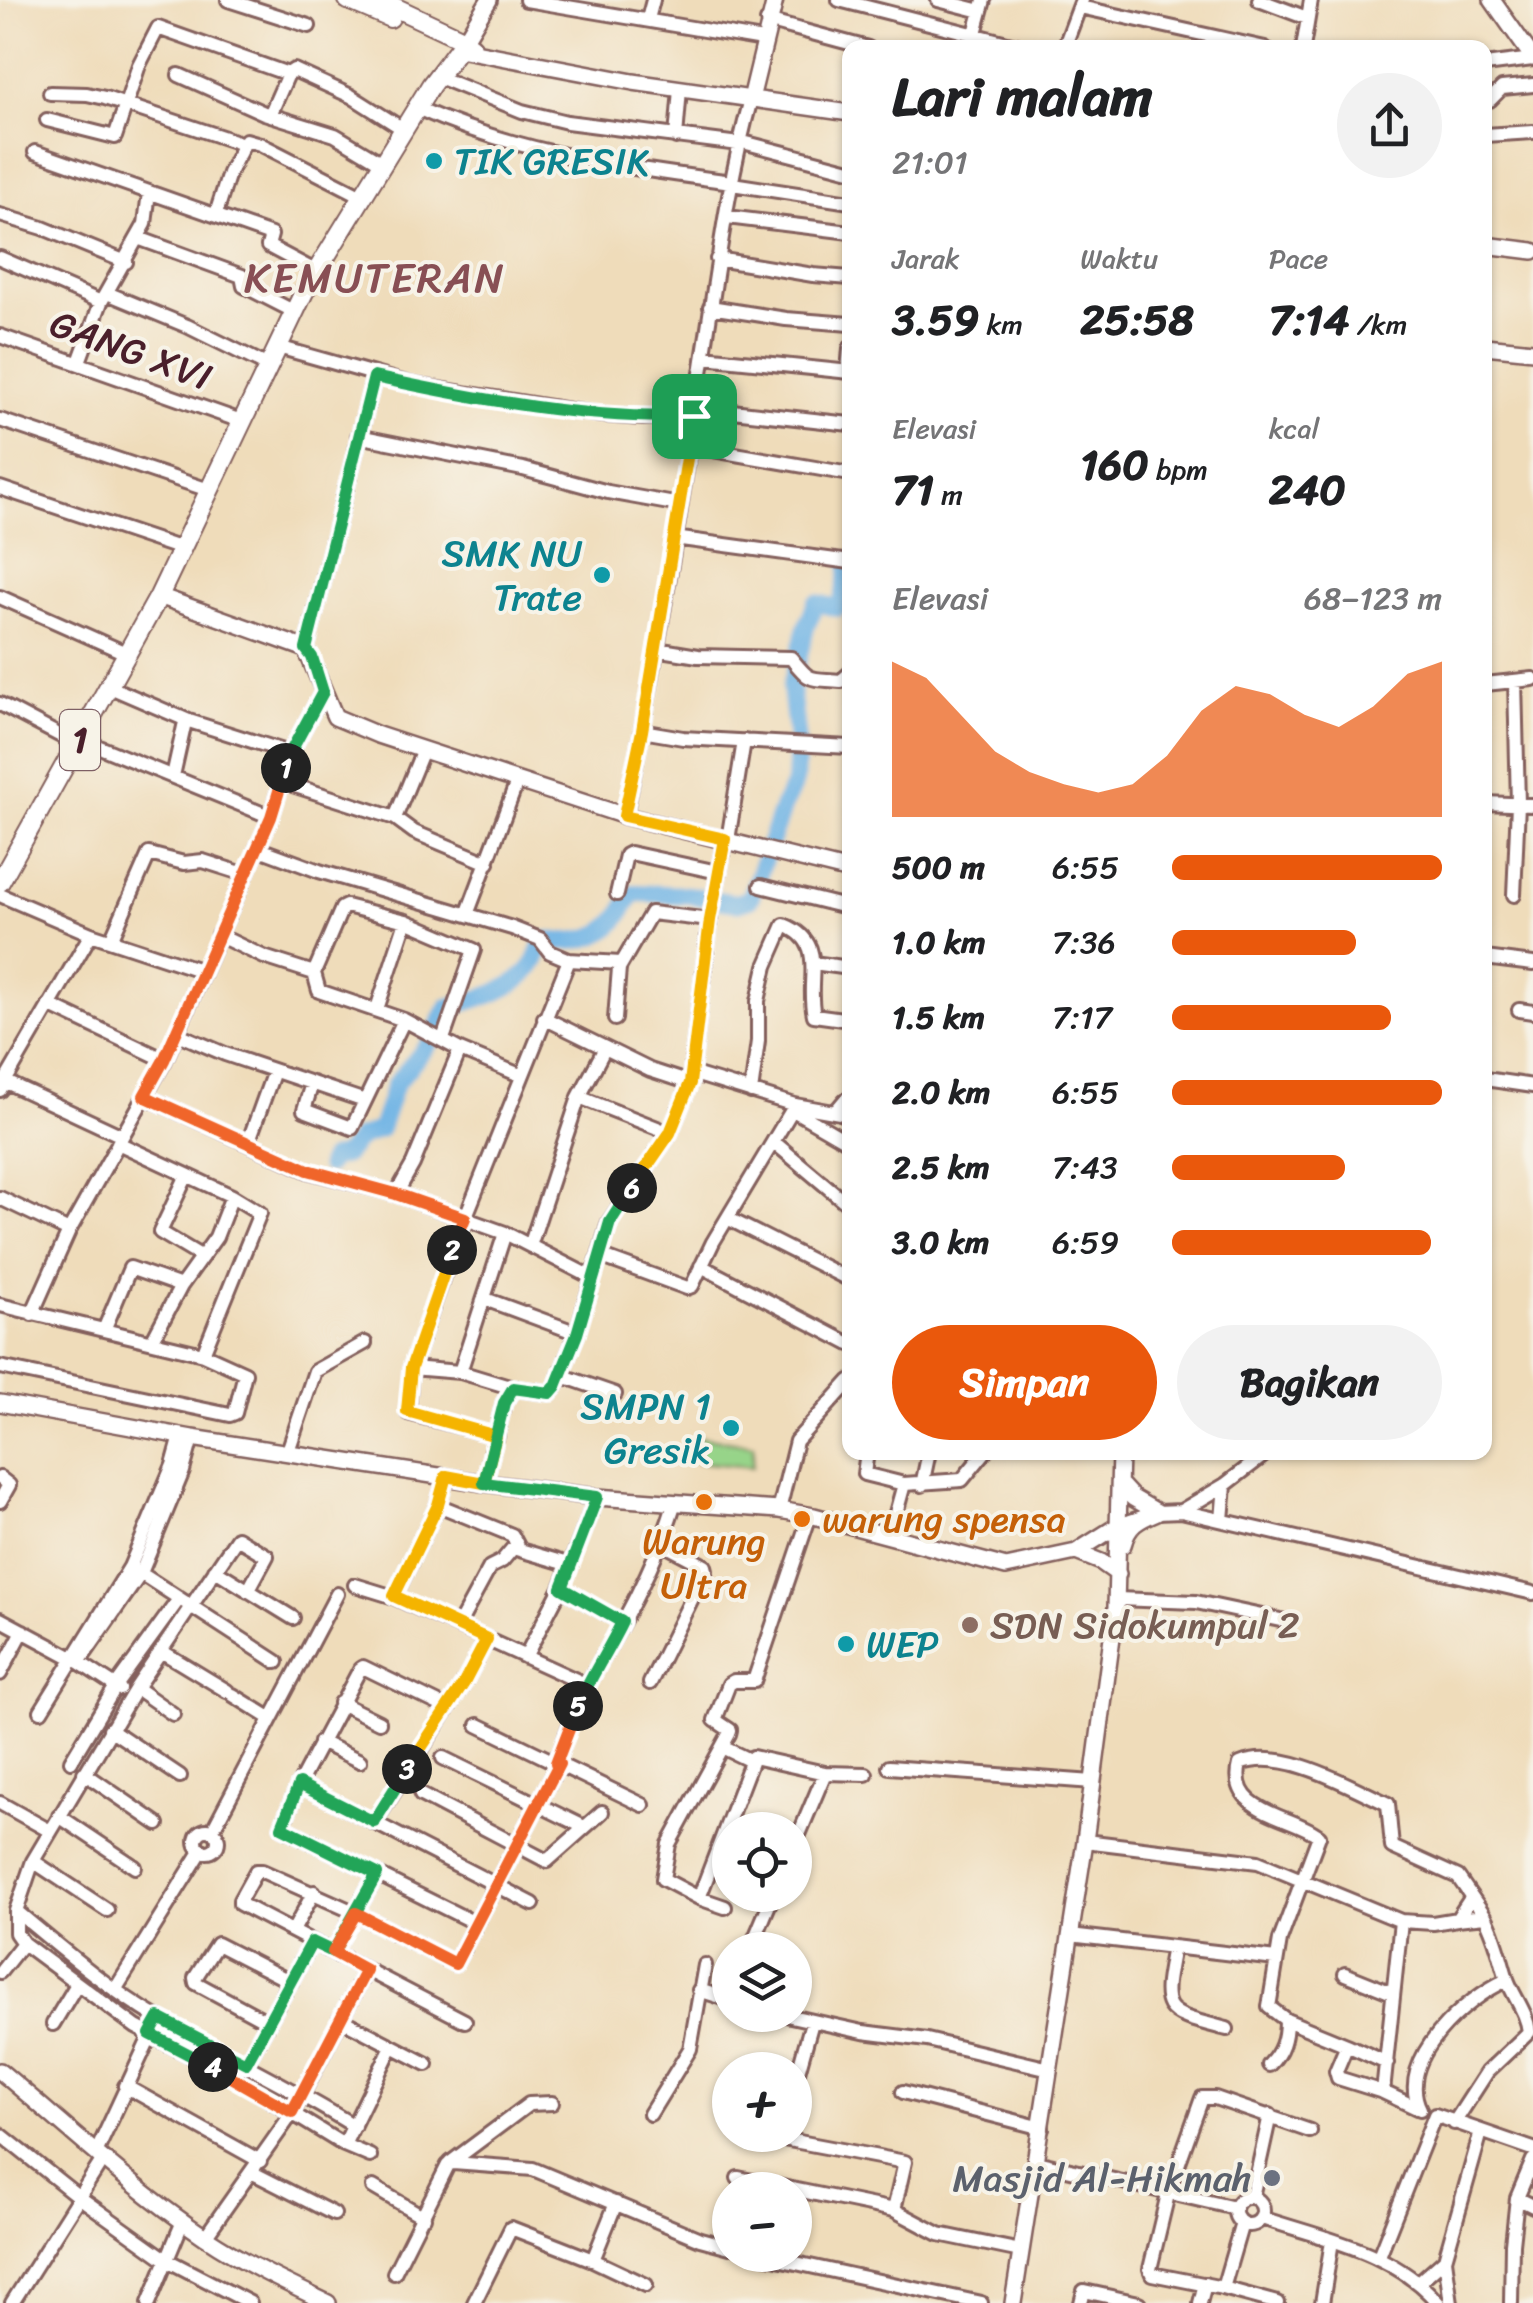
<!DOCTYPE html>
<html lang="id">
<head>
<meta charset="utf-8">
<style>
  body { margin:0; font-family:Sriracha,sans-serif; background:#f2f2f2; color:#202124; height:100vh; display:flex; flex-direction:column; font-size:38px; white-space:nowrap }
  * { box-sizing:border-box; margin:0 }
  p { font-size:32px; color:#757577 }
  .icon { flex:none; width:55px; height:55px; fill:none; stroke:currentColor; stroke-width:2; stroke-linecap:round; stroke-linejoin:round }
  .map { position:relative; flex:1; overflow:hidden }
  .side { position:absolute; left:842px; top:40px; width:650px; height:1420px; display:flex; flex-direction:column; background:#fff; border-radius:20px; box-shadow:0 2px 8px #0004 }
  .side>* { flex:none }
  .fabs { position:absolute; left:712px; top:1812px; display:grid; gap:20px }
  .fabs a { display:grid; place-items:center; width:100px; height:100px; border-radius:50%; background:#fff; box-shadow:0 2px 8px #0004; font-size:50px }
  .pin { position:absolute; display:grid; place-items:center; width:85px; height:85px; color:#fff; margin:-42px; border-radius:20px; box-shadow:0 5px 15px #0006 }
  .km { position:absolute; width:50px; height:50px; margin:-25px; border-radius:50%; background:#222; color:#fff; font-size:28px; line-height:50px; text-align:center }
  .round { display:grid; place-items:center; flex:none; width:105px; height:105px; border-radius:52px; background:#f2f2f2 }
  .head { display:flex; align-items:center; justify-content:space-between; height:170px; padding:0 50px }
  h1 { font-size:55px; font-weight:700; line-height:75px }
  .stats { display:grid; grid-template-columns:repeat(3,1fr); gap:15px; height:170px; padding:10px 50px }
  .stats div { display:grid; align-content:center }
  .stats b { font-size:42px; font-weight:700 }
  .stats small { font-size:28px; font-weight:400 }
  .stats p { font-size:28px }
  .chart { height:280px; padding:20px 50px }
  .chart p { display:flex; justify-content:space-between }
  .chart svg { width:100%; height:180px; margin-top:10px; fill:#ea580c; opacity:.7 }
  .button { display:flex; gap:20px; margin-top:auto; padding:20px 50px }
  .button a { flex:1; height:115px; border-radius:60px; background:#ea580c; color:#fff; font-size:40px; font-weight:700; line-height:115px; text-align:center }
  .button a+a { background:#f2f2f2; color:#202124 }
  ul { padding:0 50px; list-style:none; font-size:32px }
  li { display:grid; grid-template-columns:160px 120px 1fr; align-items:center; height:75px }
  li i { height:25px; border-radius:12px; background:#ea580c }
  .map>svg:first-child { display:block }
  .green { fill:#97d489; stroke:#707a5a; stroke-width:2.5 }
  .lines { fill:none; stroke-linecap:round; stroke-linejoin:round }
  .river { stroke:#6fb4e5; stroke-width:18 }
  .minor-casing { stroke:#84615d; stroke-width:18 }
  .major-casing { stroke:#84615d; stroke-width:20 }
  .highway-casing { stroke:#84615d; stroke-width:22 }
  .minor { stroke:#fff; stroke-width:12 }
  .major { stroke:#fff; stroke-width:15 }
  .highway { stroke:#fff; stroke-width:18 }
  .split-1-casing { stroke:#fff; stroke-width:20 }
  .split-2-casing { stroke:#fff; stroke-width:20 }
  .split-3-casing { stroke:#fff; stroke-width:20 }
  .split-4-casing { stroke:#fff; stroke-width:20 }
  .split-5-casing { stroke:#fff; stroke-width:20 }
  .split-6-casing { stroke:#fff; stroke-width:20 }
  .split-7-casing { stroke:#fff; stroke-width:20 }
  .split-1 { stroke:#22a559; stroke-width:12 }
  .split-2 { stroke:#f0652b; stroke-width:12 }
  .split-3 { stroke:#f5b400; stroke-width:12 }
  .split-4 { stroke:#22a559; stroke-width:12 }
  .split-5 { stroke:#f0652b; stroke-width:12 }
  .split-6 { stroke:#22a559; stroke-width:12 }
  .split-7 { stroke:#f5b400; stroke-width:12 }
  .culture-dot { fill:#0f9aa8; stroke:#f7f3e8; stroke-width:4 }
  .food-dot { fill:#e8710a; stroke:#f7f3e8; stroke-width:4 }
  .education-dot { fill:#8d6e63; stroke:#f7f3e8; stroke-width:4 }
  .worship-dot { fill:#6b7280; stroke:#f7f3e8; stroke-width:4 }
  .labels { text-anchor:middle; stroke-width:8; stroke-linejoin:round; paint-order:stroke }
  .shield { fill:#f7f3e8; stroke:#7e5f64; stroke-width:2.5 }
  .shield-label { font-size:35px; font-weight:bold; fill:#4a1f2b }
  .culture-label { font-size:38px; fill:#0d838f; stroke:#f7f3e8; text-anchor:start }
  .street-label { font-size:38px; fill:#4a1f2b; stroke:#f7f3e8 }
  .food-label { font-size:38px; fill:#c56008; stroke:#f7f3e8; text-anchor:start }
  .education-label { font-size:38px; fill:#785e54; stroke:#f7f3e8; text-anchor:start }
  .worship-label { font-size:38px; fill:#5b616d; stroke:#f7f3e8; text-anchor:end }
  .quarter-label { font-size:42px; letter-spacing:2.5px; fill:#884f54; stroke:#f7f3e8 }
</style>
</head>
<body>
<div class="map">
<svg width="1533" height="2303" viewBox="0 0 1533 2303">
  <rect width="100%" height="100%" fill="#f7f3e8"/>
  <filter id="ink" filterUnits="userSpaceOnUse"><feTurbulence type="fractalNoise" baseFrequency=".01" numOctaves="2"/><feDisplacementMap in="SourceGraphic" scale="20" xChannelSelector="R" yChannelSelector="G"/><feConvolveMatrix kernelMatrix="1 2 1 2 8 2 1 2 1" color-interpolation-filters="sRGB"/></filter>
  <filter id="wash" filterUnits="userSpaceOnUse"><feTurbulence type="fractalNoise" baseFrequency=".0048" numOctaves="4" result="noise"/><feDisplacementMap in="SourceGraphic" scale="40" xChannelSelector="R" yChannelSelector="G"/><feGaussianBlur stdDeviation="2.25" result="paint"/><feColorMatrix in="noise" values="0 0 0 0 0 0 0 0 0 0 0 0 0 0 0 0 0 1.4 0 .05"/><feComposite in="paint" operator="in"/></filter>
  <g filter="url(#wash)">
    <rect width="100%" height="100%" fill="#efdcba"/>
    <path class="green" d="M700,1437L754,1445L752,1467L697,1462Z"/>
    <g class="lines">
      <path class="river" d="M328,1165L331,1159L345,1155L359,1138L380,1129L395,1084L428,1045L448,1007C477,1000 519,990 535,962C539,955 540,947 545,940C568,943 599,941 616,921C624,911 625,902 635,893L689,895L736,903L750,899L783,806L795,782L797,742L791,687L806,627L816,603L838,608L843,598L850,562"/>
    </g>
  </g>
  <g filter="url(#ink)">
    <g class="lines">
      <g class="minor-casing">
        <path id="minor" d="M228,0L309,26
          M526,0L763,40
          M839,0L1027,48
          M938,0L981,11
          M1259,0L1307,18
          M1080,7L1265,48
          M648,19L653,0
          M767,21L868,48
          M971,48L984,0
          M1064,48L1082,0
          M1303,48L1311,0
          M1485,65L1533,59
          M179,75L264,113L335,135L382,163
          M438,77L522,111L567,122L739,144
          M50,93L87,94L105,98L243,144
          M1490,100L1502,88L1533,85
          M417,108C517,153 625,168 732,182
          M270,115L288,74
          M47,120L115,137L139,65L158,28L288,74L294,70L351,96L403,129
          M1485,135L1533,132
          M676,137L680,89
          M739,141L850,170
          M35,152L271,235L268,246L317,272
          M732,184L850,202
          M216,214L229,173L246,140L260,144L362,196
          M0,215L43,228L126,262
          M727,217L850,232
          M138,238L242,276L244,286L295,312
          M0,258L101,302
          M717,259L813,275L850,278
          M107,293L187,326L268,366
          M710,307L786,319L850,324
          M0,336L241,421
          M278,347L413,385L601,415L643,418L695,416
          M704,357L850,372
          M79,362L101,302L145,224L149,192
          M848,372L850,348
          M696,407L850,424
          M0,420L209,490
          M358,436L523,469L608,492L680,505
          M689,446L850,474
          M0,488L182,549
          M674,538L850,562
          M0,597L128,654
          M306,649L374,377
          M656,649L698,656L791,658C811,683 808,678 841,681L850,673
          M1485,684L1533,679
          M110,687L189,721L290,753
          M0,704L78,745
          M642,731L683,738L850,747
          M80,739L271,817
          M173,776L185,722L189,721
          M283,782L395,818L414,832L488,863
          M1485,803L1533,805
          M625,816C656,665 680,512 703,360C717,273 727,185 751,99
          M395,818L423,750
          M728,840L744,741
          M257,848L319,871L512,928L540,939L550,952L569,960L458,1236L411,1368L460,1372
          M761,886L850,908
          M617,894L626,855L630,853L718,872
          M0,895L91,934L203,971
          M1514,895L1518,804L1515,681
          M468,912L517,782
          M218,935L264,957L314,973L319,991L404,1020L460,1050L520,1075
          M111,940L149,854L184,863L203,861L244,874
          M1485,958L1533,964
          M569,960L621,963
          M813,963L850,968
          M314,973L342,908L346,906L406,921L474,950L443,1039
          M49,1005L165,1060
          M377,1009L406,921
          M1519,1010L1533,1012
          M544,1018L650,1070L690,1083
          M615,1019L619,968L651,913L710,920
          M176,1033L225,1054L365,1101L404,1020
          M691,1073L795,1105L840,1113L850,1118
          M1485,1079L1533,1086
          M4,1081L122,1136
          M312,1083L304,1110L352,1128L365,1101
          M0,1090L91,934
          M751,1092L758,1041V1001L766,966L784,925C829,943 805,979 814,1015L850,1020
          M144,1096L308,1171L396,1194L505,1233L593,1278
          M579,1097L670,1133
          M793,1110L850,1143
          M835,1112L845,1100L850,1099
          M118,1143L232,1196L260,1213L203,1354
          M248,1143L274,1071
          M775,1143L850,1206
          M187,1175L160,1232L202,1257
          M396,1194L413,1164L460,1050
          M0,1198L69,1231
          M729,1219L850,1280
          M505,1233L460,1372L513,1388
          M531,1243L579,1097L605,1048
          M600,1256L687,1288L692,1286L713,1242L795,1105
          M701,1266L850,1344
          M485,1299L577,1333
          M0,1305L203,1354L245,1373L235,1413L230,1415L0,1367
          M32,1314L69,1231L165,1060L271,817L290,753L323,692
          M104,1330L130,1268L181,1286
          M152,1341L181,1286L216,1237L232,1196
          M411,1368L408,1413L497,1436
          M560,1375L615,1394
          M288,1451L315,1371L365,1343
          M867,1452L864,1474L904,1484L962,1480L985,1452
          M0,1478L9,1485L0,1501
          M484,1483L504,1403L513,1388L550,1393L556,1386L577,1333L609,1222L670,1133L690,1083L710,920L725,839
          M922,1485L929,1452
          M438,1505L512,1535L520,1550
          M779,1510L796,1441L850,1381
          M1181,1511L1225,1485L1268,1452
          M810,1515L754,1681H734L729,1684L715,1720L730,1730L729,1734L669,1844L663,1879L699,1898L753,1757L825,1773L866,1774
          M1222,1520L1225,1485
          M1119,1525L1157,1512L1181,1511L1533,1593
          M890,1535L904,1484
          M215,1570L293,1618
          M137,1571L277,1662
          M355,1585L394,1597L587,1685
          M561,1588L622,1622
          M248,1591L267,1556L237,1538L136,1688L33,1861L16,1911V1933L23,1943L136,2027L236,2079L344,2145L370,2156
          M394,1597L438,1505L446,1476
          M1117,1599L1196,1602L1285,1621
          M0,1619L71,1657L120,1689
          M458,1626L490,1567L502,1561L513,1548L571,1565
          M161,1651L227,1691
          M525,1657L561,1588L597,1497
          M79,1662L141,1573L183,1471L192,1438
          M0,1674L23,1631
          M650,1683L706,1570L705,1566L663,1544
          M136,1688L173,1714
          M233,1695L270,1718
          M340,1703L379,1722
          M447,1708L363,1667L360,1669L299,1784L282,1827L475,1923
          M41,1711L130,1567L173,1465L181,1436
          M478,1725L643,1805
          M110,1729L180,1776
          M320,1742L360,1761
          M722,1747L751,1761
          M443,1758L584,1827
          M71,1761L116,1686L179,1599
          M556,1763C567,1737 574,1707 588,1683C622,1626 655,1567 675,1502
          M889,1767L1093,1782
          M84,1773L158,1824
          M299,1784L533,1904
          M421,1795L547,1861L602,1812
          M0,1803L50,1831
          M59,1816L135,1867
          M374,1823L464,1683L487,1639
          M196 1841a11 11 0 1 1 22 0a11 11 0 1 1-22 0Z
          M212,1831L337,1594
          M1085,1841L1258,1862L1401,1921L1433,1923L1457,1919L1471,1898
          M795,1844L825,1773
          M33,1861L107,1910
          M699,1898L725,1907
          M16,1911C62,1949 107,1988 158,2018C223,2055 290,2086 354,2126
          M1401,1921L1383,2092L1417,2108
          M293,1931L314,1892
          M1070,1935L1276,1959
          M1173,1947C1160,2014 1161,2012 1227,2029
          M750,1950L773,1895
          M333,1952L377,1874
          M0,1972L23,1943
          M1345,1974L1392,1993
          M115,1990L202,1850
          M699,1990L730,2000
          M786,2015L863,2032L927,2040L1050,2069
          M340,2019L427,2064
          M465,2021L240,1904V1900L256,1871H262L356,1913L455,1964L559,1764
          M268,2022L196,1983L195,1978L217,1944L291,1982
          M53,2024L77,1984
          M1347,2045L1286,2020L1269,2007L1280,1940L1319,1836C1293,1815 1227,1813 1240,1764C1283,1747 1349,1786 1388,1804L1392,1847L1458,1877L1485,1916L1457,1919
          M1269,2065C1282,2052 1286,2038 1286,2020
          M244,2067L312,1942
          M796,2079L812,2022
          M125,2086L260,2161
          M903,2092L1042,2128
          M1383,2092L1338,2078L1336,2071L1347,2045L1387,2063
          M1420,2109C1395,2060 1466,1998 1507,1980
          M650,2114L690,2049L705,1965
          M1454,2123L1487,2072L1529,2032C1527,2012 1514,1998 1507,1979C1500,1957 1496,1936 1485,1916
          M0,2134L79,2197L167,2260L250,2303
          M762,2135L905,2162L894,2210
          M344,2145L392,2046
          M96,2153L154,2028
          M1036,2162L1235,2208
          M450,2163L529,2104L552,2103
          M251,2172L334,2214
          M738,2178L894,2210L939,2234L1021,2251
          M373,2187L424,2217
          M1235 2211a14 14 0 1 1 28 0a14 14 0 1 1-28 0Z
          M1252,2197L1270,2115
          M1517,2198L1533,2206
          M1262,2218C1325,2239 1394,2251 1438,2303
          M1242,2223L1223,2288L1278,2303
          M205,2237L293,2112L366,1970
          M759,2255L981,2303
          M1379,2256L1435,2115L1533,2149
          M1445,2259L1451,2303
          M593,2260L616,2203
          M394,2273L448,2165L453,2163L533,2169L700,2239L730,2247
          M1420,2281L1445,2259L1481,2132
          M1223,2288L1152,2274L1150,2269L1169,2190L1202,2098H1215L1310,2131
          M12,2303L103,2159
          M149,2303L183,2221
          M474,2303L511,2228L593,2260L646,2285
          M1081,2303L1084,2291L1139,2303
          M1200,2303L1205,2284
          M1322,2303L1332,2241
          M1511,2303L1512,2244L1517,2198L1533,2160"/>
      </g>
      <g class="major-casing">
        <path id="major" d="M1492,0L1533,58
          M473,46L465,40L489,0
          M459,49L633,82L850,113
          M751,99L775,0
          M1485,245L1533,251
          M1485,346L1533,351
          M159,596L306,649L335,717L378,735L625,816L850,871
          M0,1403L192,1438L484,1483L597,1497L779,1510L814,1516L1006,1567L1076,1552L1119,1525
          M1122,1486L1133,1498L1157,1512
          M1123,1545C1128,1525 1138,1520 1157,1512
          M1076,1552L1101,1562L1118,1574
          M0,2071C67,2127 132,2188 205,2237C244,2263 286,2283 328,2303
          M1013,2303L1085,1841L1116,1607L1120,1452"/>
      </g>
      <g class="highway-casing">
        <path id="highway" d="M348,0L390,18
          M0,882L159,596L304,292L431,85L465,40L379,0"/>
      </g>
      <use href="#minor" class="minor"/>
      <use href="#major" class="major"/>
      <use href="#highway" class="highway"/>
    </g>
  </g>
  <g class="lines" filter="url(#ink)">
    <g class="split-1-casing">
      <path id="split-1" d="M286,768L290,753L323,692L312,657L306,649L374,377C477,399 590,421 694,416"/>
    </g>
    <g class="split-2-casing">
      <path id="split-2" d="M286,768L271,817L164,1060L144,1096L308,1170L396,1194L465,1218L452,1250"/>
    </g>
    <g class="split-3-casing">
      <path id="split-3" d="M407,1769L464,1683L487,1639L394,1596L438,1505L446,1476L484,1483L496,1436L407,1411L411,1368L452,1250"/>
    </g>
    <g class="split-4-casing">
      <path id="split-4" d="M213,2067L150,2034L159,2018L246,2063L312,1942L333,1952L377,1874L282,1827L299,1784L374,1822L407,1769"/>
    </g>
    <g class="split-5-casing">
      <path id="split-5" d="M213,2067L292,2112L366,1970L333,1952L356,1913L455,1964L559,1764L556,1763L578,1706"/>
    </g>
    <g class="split-6-casing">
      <path id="split-6" d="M578,1706C590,1677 608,1651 622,1622L562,1588L597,1497L484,1483L504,1403L513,1388L550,1393L556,1386L577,1334L610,1222L632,1188"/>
    </g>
    <g class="split-7-casing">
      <path id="split-7" d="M632,1188L670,1133L690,1083L710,920L725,839L624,816L642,731L694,416"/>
    </g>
    <use href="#split-1" class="split-1"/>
    <use href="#split-2" class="split-2"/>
    <use href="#split-3" class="split-3"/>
    <use href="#split-4" class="split-4"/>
    <use href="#split-5" class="split-5"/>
    <use href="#split-6" class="split-6"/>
    <use href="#split-7" class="split-7"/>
  </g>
  <g class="culture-dot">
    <circle cx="434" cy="161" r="10"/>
    <circle cx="602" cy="575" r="10"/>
    <circle cx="731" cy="1428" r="10"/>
    <circle cx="846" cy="1644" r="10"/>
  </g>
  <g class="food-dot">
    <circle cx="704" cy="1502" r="10"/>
    <circle cx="802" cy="1519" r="10"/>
  </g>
  <circle class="education-dot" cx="970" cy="1625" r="10"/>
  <circle class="worship-dot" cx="1272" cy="2178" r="10"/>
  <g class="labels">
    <rect class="shield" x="60" y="710" width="40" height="60" rx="8"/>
    <g class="shield-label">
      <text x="80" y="752">1</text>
    </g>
    <g class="culture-label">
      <text x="454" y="174">TIK GRESIK</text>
      <text x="582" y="566" text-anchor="end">SMK NU<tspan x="582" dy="44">Trate</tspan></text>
      <text x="711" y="1419" text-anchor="end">SMPN 1<tspan x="711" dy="44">Gresik</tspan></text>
      <text x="866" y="1657">WEP</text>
    </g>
    <g class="street-label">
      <text transform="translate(131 350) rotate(20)" y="13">GANG XVI</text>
    </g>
    <g class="food-label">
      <text x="822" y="1532">warung spensa</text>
      <text x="704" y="1554" text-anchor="middle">Warung<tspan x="704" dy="44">Ultra</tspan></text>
    </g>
    <g class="education-label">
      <text x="990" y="1638">SDN Sidokumpul 2</text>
    </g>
    <g class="worship-label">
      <text x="1252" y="2191">Masjid Al-Hikmah</text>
    </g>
    <g class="quarter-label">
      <text x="375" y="292">KEMUTERAN</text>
    </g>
  </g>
</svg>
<div class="fabs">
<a><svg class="icon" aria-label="locate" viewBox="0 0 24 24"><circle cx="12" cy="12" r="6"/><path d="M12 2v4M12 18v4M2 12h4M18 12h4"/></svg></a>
<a><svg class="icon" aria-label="layers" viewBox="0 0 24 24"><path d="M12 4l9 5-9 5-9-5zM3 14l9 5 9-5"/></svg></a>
<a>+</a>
<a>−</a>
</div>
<div class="pin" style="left:694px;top:416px;background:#1e9e55"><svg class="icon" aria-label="arrive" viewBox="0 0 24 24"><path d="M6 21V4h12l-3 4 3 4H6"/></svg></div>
<b class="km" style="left:286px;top:768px">1</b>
<b class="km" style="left:452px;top:1250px">2</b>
<b class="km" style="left:407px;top:1769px">3</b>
<b class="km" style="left:213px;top:2067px">4</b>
<b class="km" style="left:578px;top:1706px">5</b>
<b class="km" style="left:632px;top:1188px">6</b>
<section class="side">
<div class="head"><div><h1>Lari malam</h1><p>21:01</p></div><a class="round"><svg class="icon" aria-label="share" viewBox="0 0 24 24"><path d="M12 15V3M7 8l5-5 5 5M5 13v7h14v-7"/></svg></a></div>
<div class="stats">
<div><p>Jarak</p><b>3.59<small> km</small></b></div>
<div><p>Waktu</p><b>25:58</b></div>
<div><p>Pace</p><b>7:14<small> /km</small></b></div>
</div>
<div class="stats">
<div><p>Elevasi</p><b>71<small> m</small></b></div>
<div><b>160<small> bpm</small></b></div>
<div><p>kcal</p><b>240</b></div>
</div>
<div class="chart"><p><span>Elevasi</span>68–123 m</p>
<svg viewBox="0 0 160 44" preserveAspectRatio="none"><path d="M0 44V6L10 10L20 19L30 28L40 33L50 36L60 38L70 36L80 29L90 18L100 12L110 14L120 19L130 22L140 17L150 9L160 6V44z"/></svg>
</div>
<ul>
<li><b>500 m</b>6:55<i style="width:100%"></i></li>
<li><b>1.0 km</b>7:36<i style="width:68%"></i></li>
<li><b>1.5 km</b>7:17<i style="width:81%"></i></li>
<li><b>2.0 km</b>6:55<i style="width:100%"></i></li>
<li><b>2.5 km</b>7:43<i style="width:64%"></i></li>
<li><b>3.0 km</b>6:59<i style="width:96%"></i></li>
</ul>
<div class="button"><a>Simpan</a><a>Bagikan</a></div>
</section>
</div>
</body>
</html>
